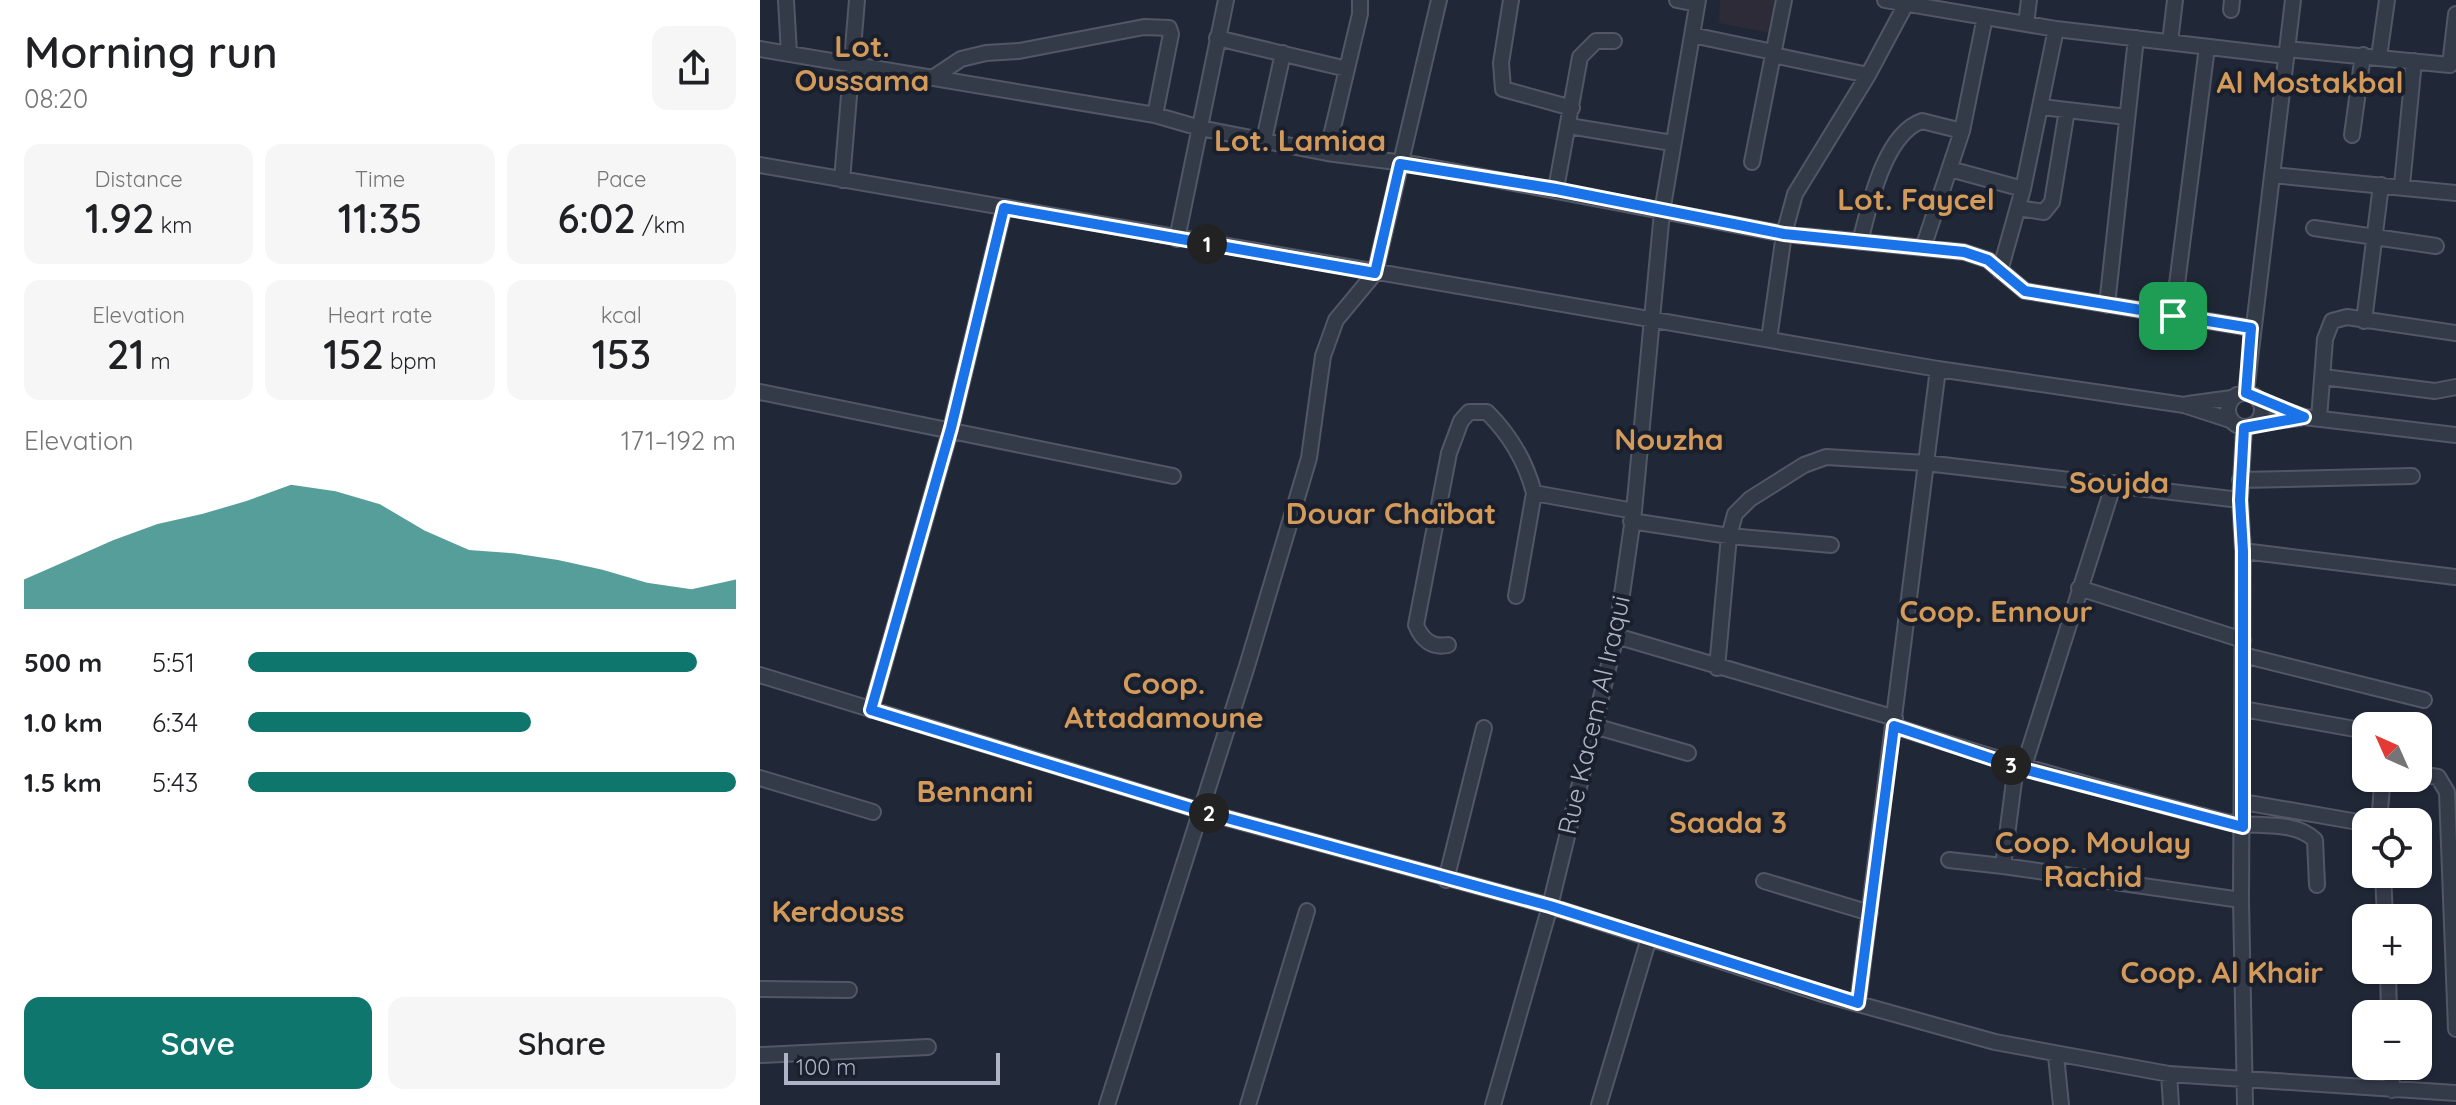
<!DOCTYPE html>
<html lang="en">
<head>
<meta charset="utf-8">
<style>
  body { margin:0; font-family:Quicksand,sans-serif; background:#f6f6f6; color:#202124; height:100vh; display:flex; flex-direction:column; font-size:30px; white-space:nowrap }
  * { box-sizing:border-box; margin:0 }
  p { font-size:26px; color:#757577 }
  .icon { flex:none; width:44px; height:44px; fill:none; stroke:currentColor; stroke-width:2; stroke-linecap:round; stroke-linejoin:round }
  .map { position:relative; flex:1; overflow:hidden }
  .sheet { display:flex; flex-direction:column; background:#fff; width:760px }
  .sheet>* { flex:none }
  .needle { width:52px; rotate:315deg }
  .fabs { position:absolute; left:1592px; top:712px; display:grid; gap:16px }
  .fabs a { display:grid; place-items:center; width:80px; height:80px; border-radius:16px; background:#fff; box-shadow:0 2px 6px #0004; font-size:40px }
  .scale { position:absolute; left:24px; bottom:20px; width:216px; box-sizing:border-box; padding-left:8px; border:4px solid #aeb4c5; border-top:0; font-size:22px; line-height:28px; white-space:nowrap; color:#aeb4c5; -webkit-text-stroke:6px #191f2c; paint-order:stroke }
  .pin { position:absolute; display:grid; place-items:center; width:68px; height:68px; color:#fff; margin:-34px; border-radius:16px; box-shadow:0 4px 12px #0006 }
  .km { position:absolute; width:40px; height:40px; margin:-20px; border-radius:50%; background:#222; color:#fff; font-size:22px; line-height:40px; text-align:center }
  .round { display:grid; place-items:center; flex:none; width:84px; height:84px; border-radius:16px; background:#f6f6f6 }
  .headline { display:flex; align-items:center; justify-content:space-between; height:136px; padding:0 24px }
  h1 { font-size:44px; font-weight:600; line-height:60px }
  .stats { display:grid; grid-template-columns:repeat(3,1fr); gap:12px; height:136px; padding:8px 24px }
  .stats div { display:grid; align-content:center; border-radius:16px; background:#f6f6f6; text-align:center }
  .stats b { font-size:40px; font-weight:600 }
  .stats small { font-size:22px; font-weight:400 }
  .stats p { font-size:22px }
  .chart { height:224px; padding:16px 24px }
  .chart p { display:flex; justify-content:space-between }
  .chart svg { width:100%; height:144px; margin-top:8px; fill:#0f766e; opacity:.7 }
  .button { display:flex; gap:16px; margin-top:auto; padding:16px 24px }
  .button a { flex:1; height:92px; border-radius:16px; background:#0f766e; color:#fff; font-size:32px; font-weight:600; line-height:92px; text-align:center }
  .button a+a { background:#f6f6f6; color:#202124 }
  ul { padding:0 24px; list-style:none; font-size:26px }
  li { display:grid; grid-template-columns:128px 96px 1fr; align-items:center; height:60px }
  li i { height:20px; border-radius:10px; background:#0f766e }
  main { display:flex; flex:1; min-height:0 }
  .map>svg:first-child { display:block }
  .medical { fill:#2e2b39 }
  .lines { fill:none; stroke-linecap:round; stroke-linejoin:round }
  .minor-casing { stroke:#515766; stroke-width:18 }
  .minor { stroke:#333a48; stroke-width:14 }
  .route-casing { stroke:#fff; stroke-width:16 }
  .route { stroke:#1a73e8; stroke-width:10 }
  .labels { text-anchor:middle; stroke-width:8; stroke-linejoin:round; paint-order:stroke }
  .street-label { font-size:26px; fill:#aeb4c5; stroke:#191f2c }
  .quarter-label { font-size:30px; font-weight:bold; fill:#d39a5a; stroke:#191f2c }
</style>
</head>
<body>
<main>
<section class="sheet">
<div class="headline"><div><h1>Morning run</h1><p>08:20</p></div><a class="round"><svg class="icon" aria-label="share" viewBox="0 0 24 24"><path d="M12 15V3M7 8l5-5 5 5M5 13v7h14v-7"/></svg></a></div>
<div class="stats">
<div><p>Distance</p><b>1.92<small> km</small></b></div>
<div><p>Time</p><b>11:35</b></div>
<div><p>Pace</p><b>6:02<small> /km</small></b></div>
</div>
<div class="stats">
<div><p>Elevation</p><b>21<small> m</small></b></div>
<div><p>Heart rate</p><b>152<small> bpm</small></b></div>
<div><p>kcal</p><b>153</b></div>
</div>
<div class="chart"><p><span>Elevation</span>171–192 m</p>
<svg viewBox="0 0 160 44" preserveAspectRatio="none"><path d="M0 44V35L10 29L20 23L30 18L40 15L50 11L60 6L70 8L80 12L90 20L100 26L110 27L120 29L130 32L140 36L150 38L160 35V44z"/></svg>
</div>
<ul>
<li><b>500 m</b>5:51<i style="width:92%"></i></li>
<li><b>1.0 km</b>6:34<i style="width:58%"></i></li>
<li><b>1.5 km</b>5:43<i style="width:100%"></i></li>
</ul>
<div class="button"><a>Save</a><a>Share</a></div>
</section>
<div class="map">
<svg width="1696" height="1105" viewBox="0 0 1696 1105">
  <rect width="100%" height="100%" fill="#202837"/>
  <path class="medical" d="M960,0H1020L1015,34L959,23Z"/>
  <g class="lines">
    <g class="minor-casing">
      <path id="minor" d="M26,0L29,54
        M751,0L741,63L743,89L812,108
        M917,0L937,4
        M1125,0L1296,29L1526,56
        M1471,10L1472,0
        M1266,24L1269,0
        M932,35L1013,52
        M457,38L587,69
        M1410,42L1415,0
        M0,49L395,115L440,128L567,153L659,165L1024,234L1204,252L1228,260L1265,291L1491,328
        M1527,49L1690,65L1696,14
        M1013,55L1024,0
        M1619,57L1627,0
        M174,77L201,59L226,53L259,51L384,27L409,28L411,34L395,115
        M1307,110L1367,117
        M809,126L912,143
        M1592,135L1603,55
        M504,140L523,53
        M567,153L600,14V0
        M992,162L1013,55L1108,75
        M0,165L1178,369L1424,405L1470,420
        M1190,169L1263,189
        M1512,175L1696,193
        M82,180L97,0
        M1642,185L1654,61
        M796,189L820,57L836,41H854
        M1258,208L1284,212L1292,202L1307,110L1282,107
        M1554,228L1676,246
        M417,239L466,0
        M1100,242C1109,207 1124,134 1162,121L1202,131
        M1163,248L1202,131L1225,17
        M1240,271L1263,189L1296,29
        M1347,305L1376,38
        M1413,316L1447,47
        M1604,321L1621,185
        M1009,339L1024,234L1035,194L1108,75L1146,4
        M1563,377L1675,391L1696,387
        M0,392L413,476
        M1468 410a17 17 0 1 1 34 0a17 17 0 1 1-34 0Z
        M1486,393L1533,0
        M1499,401L1544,417L1696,435
        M1428,404L1472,398
        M1559,419L1565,339L1572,321L1587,317L1696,333
        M1497,423L1540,418
        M1484,428L1480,500L1483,551L1481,900L1485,1105
        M1480,480L1652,476
        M871,521L969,536L1071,545
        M1483,551L1695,577
        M1319,588L1483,640
        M756,596L774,493
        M856,636L1135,718
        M688,645C672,648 662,640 656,625L689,453L701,421L709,412H727C750,435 766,462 774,493L874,511
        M1483,655L1664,700
        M957,668L969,536L975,514L990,499L1044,465L1066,457L1166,463L1178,369
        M0,675L441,811L790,906L1059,993L1235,1042L1409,1074L1696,1093
        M1483,709L1606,731
        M111,710L191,428L244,208
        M834,726L928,753
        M1134,726C1243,762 1352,792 1462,821C1491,829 1532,818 1555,840L1557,885
        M1256,766L1243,866L1481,900
        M1263,769L1354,483
        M1658,774L1678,777L1687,792L1696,1029
        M0,778L113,812
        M1483,802L1598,822
        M1619,822L1622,787L1629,778
        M1189,860L1243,866
        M1623,874L1625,918
        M686,880L724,728
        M1004,881L1110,913
        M1628,970L1629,1014
        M0,989L89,990
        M1098,1003L1166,463L1480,500
        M0,1055L168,1047
        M1296,1056L1301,1105
        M1631,1066L1632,1090
        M1409,1074L1411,1105
        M347,1105L487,666L549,458L563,356L576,320L615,273L679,0
        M488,1105L547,911
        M733,1105L790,906L856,636L874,511L902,212L938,0
        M839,1105L889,938"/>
    </g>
    <use href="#minor" class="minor"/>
  </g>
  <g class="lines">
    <g class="route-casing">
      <path id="route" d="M640,164L796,189L1024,234L1204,252L1228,260L1265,291L1491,328L1486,393L1544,417L1484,428L1480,500L1483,551V827L1263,769L1134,726L1098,1003L790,906L441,811L111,710L191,428L244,208L615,273Z"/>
    </g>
    <use href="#route" class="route"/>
  </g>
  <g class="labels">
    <g class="street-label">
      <text transform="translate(834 715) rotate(-77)" y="9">Rue Kacem Al Iraqui</text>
    </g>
    <g class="quarter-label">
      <text x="102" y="57">Lot.<tspan x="102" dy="34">Oussama</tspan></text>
      <text x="1550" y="93">Al Mostakbal</text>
      <text x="540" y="151">Lot. Lamiaa</text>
      <text x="1156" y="210">Lot. Faycel</text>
      <text x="909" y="450">Nouzha</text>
      <text x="1359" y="493">Soujda</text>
      <text x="631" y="524">Douar Chaïbat</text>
      <text x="1236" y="622">Coop. Ennour</text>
      <text x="404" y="694">Coop.<tspan x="404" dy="34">Attadamoune</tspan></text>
      <text x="215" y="802">Bennani</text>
      <text x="968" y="833">Saada 3</text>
      <text x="1333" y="853">Coop. Moulay<tspan x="1333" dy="34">Rachid</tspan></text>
      <text x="78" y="922">Kerdouss</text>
      <text x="1462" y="983">Coop. Al Khair</text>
    </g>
  </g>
</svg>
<div class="fabs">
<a><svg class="needle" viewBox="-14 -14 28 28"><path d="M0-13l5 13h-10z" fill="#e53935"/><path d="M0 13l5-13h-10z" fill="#757577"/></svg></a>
<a><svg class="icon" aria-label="locate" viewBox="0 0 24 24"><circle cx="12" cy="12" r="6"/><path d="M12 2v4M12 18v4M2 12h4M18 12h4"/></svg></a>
<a>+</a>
<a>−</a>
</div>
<div class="scale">100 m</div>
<div class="pin" style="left:1413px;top:316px;background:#1e9e55"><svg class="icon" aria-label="arrive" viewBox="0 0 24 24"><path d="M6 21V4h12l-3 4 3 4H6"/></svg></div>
<b class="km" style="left:447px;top:244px">1</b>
<b class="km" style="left:449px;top:813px">2</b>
<b class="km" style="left:1251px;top:765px">3</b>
</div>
</main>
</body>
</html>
